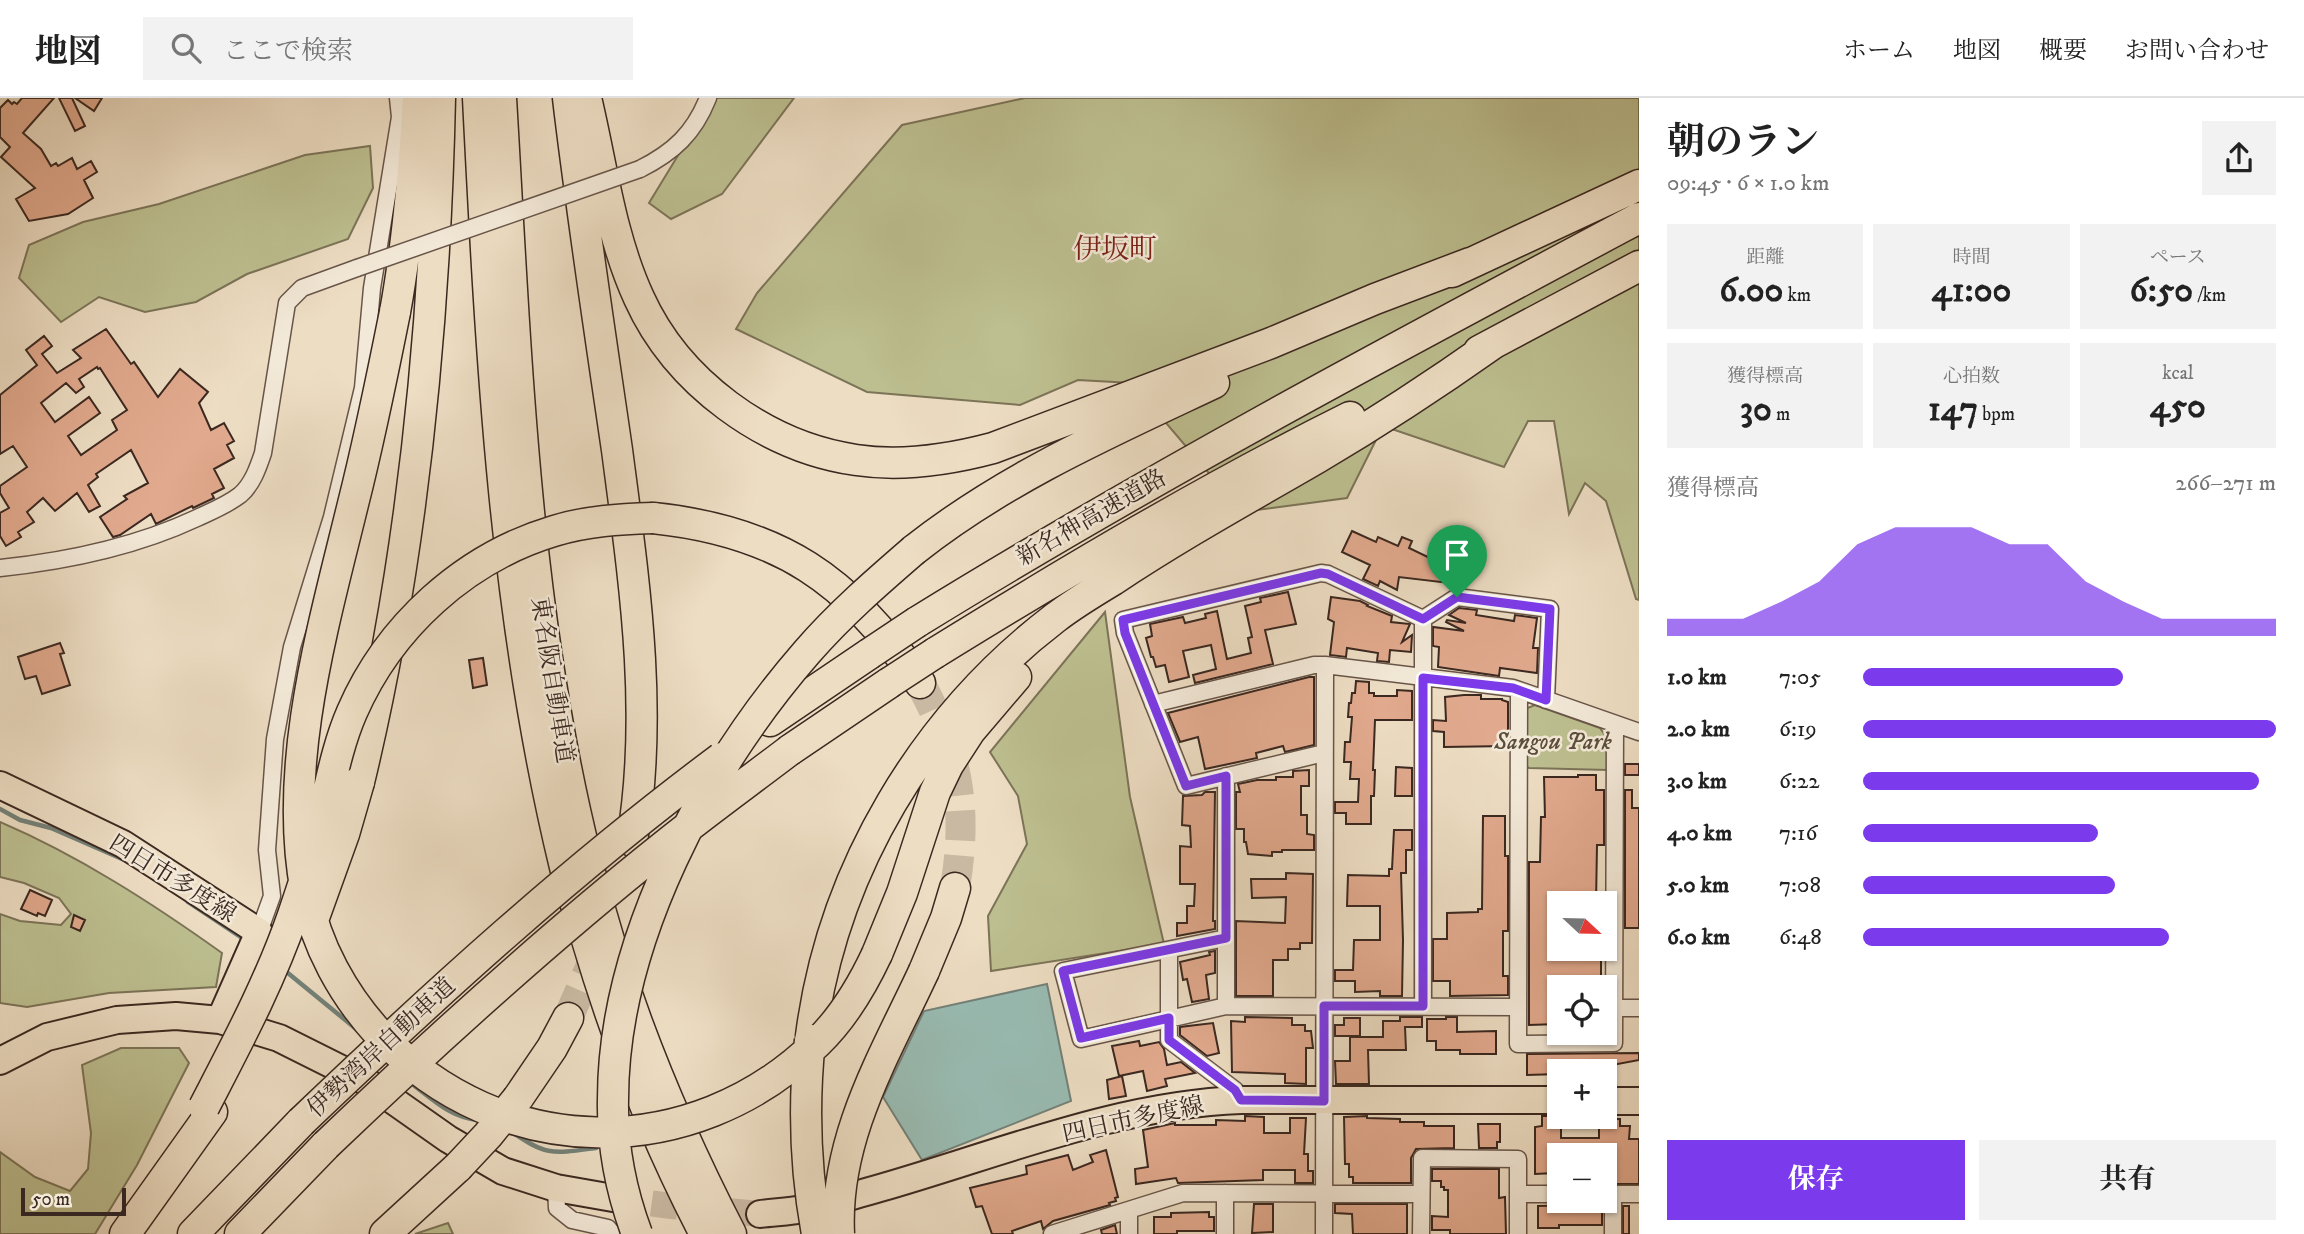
<!DOCTYPE html>
<html lang="ja">
<head>
<meta charset="utf-8">
<style>
  body { margin:0; font-family:"IM FELL DW Pica","Noto Serif JP",serif; background:#f2f2f2; color:#222; height:100vh; display:flex; flex-direction:column; font-size:26px; white-space:nowrap }
  * { box-sizing:border-box; margin:0 }
  p { font-size:23px; color:#767676 }
  .icon { flex:none; width:38px; height:38px; fill:none; stroke:currentColor; stroke-width:2; stroke-linecap:round; stroke-linejoin:round }
  .map { position:relative; flex:1; overflow:hidden }
  .sheet { display:flex; flex-direction:column; background:#fff; width:665px }
  .sheet>* { flex:none }
  .needle { width:46px; rotate:112deg }
  .buttons { position:absolute; left:1547px; top:793px; display:grid; gap:14px }
  .buttons a { display:grid; place-items:center; width:70px; height:70px; border-radius:0px; background:#fff; box-shadow:0 2px 5px #0004; font-size:35px }
  .scale { position:absolute; left:21px; bottom:18px; width:105px; box-sizing:border-box; padding-left:7px; border:4px solid #3b2820; border-top:0; font-size:19px; line-height:24px; white-space:nowrap; color:#3b2820; -webkit-text-stroke:5px #f3e9d8; paint-order:stroke }
  .pin { position:absolute; display:grid; place-items:center; width:60px; height:60px; color:#fff; margin:-72px -30px; border-radius:50% 50% 50% 0; rotate:-45deg; box-shadow:0 0 7px #0007 }
  .pin .icon { rotate:45deg }
  .round { display:grid; place-items:center; flex:none; width:74px; height:74px; border-radius:0px; background:#f2f2f2 }
  .overview { display:flex; align-items:center; justify-content:space-between; height:119px; padding:0 28px }
  h1 { font-size:38px; font-weight:700; line-height:52px }
  .stats { display:grid; grid-template-columns:repeat(3,1fr); gap:10px; height:119px; padding:7px 28px }
  .stats div { display:grid; align-content:center; border-radius:0px; background:#f2f2f2; text-align:center }
  .stats b { font-size:35px; font-weight:700 }
  .stats small { font-size:19px; font-weight:400 }
  .stats p { font-size:19px }
  .chart { height:196px; padding:14px 28px }
  .chart p { display:flex; justify-content:space-between }
  .chart svg { width:100%; height:126px; margin-top:7px; fill:#7c3aed; opacity:.7 }
  .cta { display:flex; gap:14px; margin-top:auto; padding:14px 28px }
  .cta a { flex:1; height:80px; border-radius:0px; background:#7c3aed; color:#fff; font-size:28px; font-weight:700; line-height:80px; text-align:center }
  .cta a+a { background:#f2f2f2; color:#222 }
  ul { padding:0 28px; list-style:none; font-size:23px }
  li { display:grid; grid-template-columns:112px 84px 1fr; align-items:center; height:52px }
  li i { height:18px; border-radius:9px; background:#7c3aed }
  header { display:flex; align-items:center; gap:42px; box-sizing:border-box; height:98px; padding:0 35px; background:#fff; border-bottom:2px solid #e0e0e0 }
  header strong { font-size:33px }
  nav { display:flex; gap:38px; margin-inline-start:auto; font-size:24px }
  .search { width:490px; height:63px; background:#f2f2f2; display:flex; align-items:center; gap:18px; box-sizing:border-box; padding:0 24px; border-radius:0px; color:#767676; font-size:26px }
  main { display:flex; flex:1; min-height:0 }
  .map>svg:first-child { display:block }
  .green { fill:#bdbf90; stroke:#7c7458; stroke-width:2 }
  .water { fill:#99bcb3; stroke:#738178; stroke-width:2 }
  .lines { fill:none; stroke-linecap:round; stroke-linejoin:round }
  .stream { stroke:#738178; stroke-width:4.5 }
  .building { fill:#e1a98d; stroke:#3b2820; stroke-width:2; fill-rule:evenodd }
  .primary-tunnel { stroke:#c9b9a2; stroke-width:26; stroke-dasharray:26 13; stroke-linecap:butt }
  .motorway-tunnel { stroke:#c9b9a2; stroke-width:30; stroke-dasharray:30 15; stroke-linecap:butt }
  .minor-casing { stroke:#685549; stroke-width:19 }
  .primary-casing { stroke:#3b2820; stroke-width:30 }
  .motorway-casing { stroke:#3b2820; stroke-width:33 }
  .minor { stroke:#f3e9d8; stroke-width:16 }
  .primary { stroke:#edddc3; stroke-width:26 }
  .motorway { stroke:#edddc3; stroke-width:30 }
  .minor-bridge-casing { stroke:#685549; stroke-width:19; stroke-linecap:butt }
  .motorway-bridge-casing { stroke:#3b2820; stroke-width:33; stroke-linecap:butt }
  .minor-bridge { stroke:#f3e9d8; stroke-width:16 }
  .motorway-bridge { stroke:#edddc3; stroke-width:30 }
  .route-casing { stroke:#fff; stroke-width:14 }
  .route { stroke:#7c3aed; stroke-width:9 }
  .labels { text-anchor:middle; stroke-width:5; stroke-linejoin:round; paint-order:stroke }
  .street-label { font-size:24px; fill:#3b2820; stroke:#f3e9d8 }
  .park-label { font-size:24px; font-style:italic; fill:#5c4e3c; stroke:#f3e9d8 }
  .quarter-label { font-size:28px; fill:#7a1f14; stroke:#f3e9d8 }
</style>
</head>
<body>
<header>
<strong>地図</strong>
<div class="search"><svg class="icon" aria-label="search" viewBox="0 0 24 24"><circle cx="10" cy="10" r="6"/><path d="M15 15l6 6"/></svg>ここで検索</div>
<nav><a>ホーム</a><a>地図</a><a>概要</a><a>お問い合わせ</a></nav>
</header>
<main>
<div class="map">
<svg width="1639" height="1136" viewBox="0 0 1639 1136">
  <rect width="100%" height="100%" fill="#edddc3"/>
  <filter id="stains"><feTurbulence type="fractalNoise" baseFrequency=".00286" numOctaves="4"/><feColorMatrix values="0 0 0 0 .2 0 0 0 0 .09 0 0 0 0 .02 0 0 0 .5 -.17"/></filter>
  <radialGradient id="worn" r=".72"><stop offset=".6" stop-color="#630" stop-opacity="0"/><stop offset="1" stop-color="#630" stop-opacity=".3"/></radialGradient>
  <path class="green" d="M713,0H794L722,96L671,121L649,105Z
    M1025,0H1639V502L1636,501L1606,403L1585,385L1569,416L1554,323H1528L1504,369L1383,328L1347,400L1242,414L1132,285L1078,282L1020,307L867,294L736,231L757,195L902,27Z
    M370,48L373,90L348,141L247,176L196,204L145,214L99,199L61,224L19,180L29,147L83,124L159,106L305,57Z
    M1105,514L1130,699L1164,846L991,873L988,818L1027,746L1018,698L990,654Z
    M1535,607L1600,630L1609,643L1608,672L1529,670L1525,667V611Z
    M0,724C79,758 152,805 222,855L216,889L109,895L27,909L0,905V816L20,823L61,827L71,816L59,800L24,785L0,779Z
    M121,950H179L189,965L137,1067L95,1136H0V1054L35,1079L70,1093L88,1071L91,1035L82,967Z
    M448,1125L453,1136H415Z"/>
  <path class="water" d="M1047,886L1071,1003L922,1062L883,999L924,913Z"/>
  <g class="lines">
    <path class="stream" d="M0,711L20,722L51,730L129,764
      M188,804L245,842
      M283,871L355,930
      M408,983C430,999 450,1020 478,1022
      M509,1032C546,1058 552,1056 596,1050"/>
  </g>
  <path class="building" d="M22,0H54L23,35L41,51L51,68L56,65L58,68L72,60L77,71L91,63L97,74L84,82L93,100L68,116L29,123L16,101L35,90L1,59L10,49L0,39V10L8,2L12,6L14,4L17,6Z
    M59,0H72L85,28L75,33Z
    M75,0H102L94,13Z
    M106,231L131,266L134,264L158,299L180,271L208,294L199,305L211,332L224,325L234,343L227,347L234,360L214,371L224,390L212,396L214,400L193,410L192,408L156,426L151,416L120,437L113,439L100,419L127,401L124,398L148,385L131,352L96,376L98,379L88,387L100,408L89,414L77,395L55,413L43,400L27,414L34,424L18,434L21,439L6,448L0,438V415L9,410L0,395V388L27,369L13,348L0,356V297L37,267L26,252L44,238L52,248L42,256L57,275L81,260L73,252ZM97,269L98,271L100,270L127,312L112,322L117,332L81,357L68,338L100,315L89,299L55,324L41,305L66,285L76,295L84,289L79,281Z
    M1352,433L1376,444L1378,439L1398,448L1402,439L1412,443L1409,450L1436,463L1439,448L1458,454L1456,465H1454L1452,470L1449,485L1399,479L1397,492L1380,483L1378,488L1363,481L1370,467L1342,454Z
    M1288,494L1296,526L1265,532L1273,566L1195,585L1193,577L1216,571L1211,547L1183,553L1189,579L1169,584L1165,567L1156,569L1153,559H1151L1146,540L1152,538L1150,526L1183,519L1185,525L1206,520L1205,516L1217,513L1227,561L1251,555L1248,540L1252,539L1245,508L1261,504L1260,500Z
    M1331,499L1360,503L1368,507L1367,508L1392,518L1391,524L1410,526L1402,544L1412,537L1411,554L1390,552L1389,564L1377,563L1378,555L1347,550L1346,559L1330,557L1334,524L1328,521Z
    M1459,510L1477,512L1476,517L1514,523L1515,517L1537,520L1533,550H1538L1537,575L1500,570L1499,578L1438,569L1439,549L1433,548V529L1464,533L1446,524L1447,522L1466,525L1449,517Z
    M60,545L64,555L60,556L70,587L42,596L36,578L25,581L18,559Z
    M483,560L487,587L473,590L469,562Z
    M1309,579H1314V647L1285,654L1283,648L1256,655L1257,660L1205,671L1198,639L1180,644L1168,615Z
    M1356,583L1369,584V595H1374V598H1397V592L1412,593V622H1375L1373,672H1375L1374,698H1371V726H1346V715H1335V704H1358L1359,681H1350L1351,664H1344L1345,644H1350L1352,619H1348L1349,605H1351L1352,595H1355Z
    M1464,597H1481V601H1502V602L1508,604V648L1444,649V634L1433,633V622L1446,623L1445,599Z
    M1625,666H1639V677H1625Z
    M1396,669L1412,670V698H1395Z
    M1309,672V688H1301V717H1307V736L1314,737V752H1282V754H1272V758L1248,756L1246,744H1244V731H1236V694H1240L1238,686L1257,682H1276V679H1293V673Z
    M1578,677H1596V692H1604V747H1597L1596,805H1559V850H1601V889H1559L1558,926L1529,927V764H1540L1541,719H1545L1544,679H1578Z
    M1625,692H1632V710H1639V830H1625Z
    M1205,694H1215L1213,823H1215V831L1177,838V825H1187V808H1194L1195,786H1180V748L1191,749L1190,728L1182,727L1183,698L1202,697Z
    M1483,718H1505V758H1508V833H1503V878H1508V897L1450,898V883H1433V841H1447V815L1478,814V811H1482Z
    M1394,732H1412V752H1406V775H1401L1403,842L1402,898H1380V893L1355,894V883H1335V872H1353L1354,842H1380V808H1347L1348,777L1389,778V771H1392Z
    M1286,775L1313,776L1312,845H1300V851H1288V862H1273V898H1236V823L1285,825L1286,799L1252,800L1251,781H1286Z
    M30,792L52,802L45,818L38,815L37,818L21,811Z
    M74,817L85,822L80,833L71,829Z
    M1215,853V875L1206,877L1209,901L1192,904L1187,881L1183,882L1180,864L1210,857L1209,854Z
    M1245,919L1292,920V927H1305V933H1311L1313,950H1306V986L1285,985V976L1232,974L1231,923L1245,924Z
    M1400,919H1422V929H1405L1406,952H1368L1369,986H1336L1335,963H1350V939H1383V923H1400Z
    M1446,919H1457V934L1496,933V956H1460V952H1436V943H1427V921H1446Z
    M1344,920H1360V938H1335V927H1344Z
    M1213,925L1219,955L1207,958L1180,937V929Z
    M1139,943L1140,948L1159,944L1164,951L1167,967L1181,964L1195,975L1165,981L1167,988L1147,993L1143,973L1119,978L1112,948Z
    M1639,955V962L1612,967V971L1559,972V976L1527,977V956Z
    M1122,978L1126,998L1109,1001L1107,982Z
    M1245,1018L1264,1019V1035H1290V1020H1306L1304,1056H1308V1073H1313V1085H1295V1072H1263V1082L1178,1085L1176,1080L1136,1086L1135,1071L1148,1069L1143,1032L1175,1025V1027H1216V1022L1245,1023Z
    M1367,1018V1020L1400,1021V1024H1424V1028H1454V1050L1416,1051L1411,1060V1085H1353V1079H1349V1066H1345L1344,1019Z
    M1542,1018H1561V1040H1599V1021H1620V1028H1630L1629,1041H1639V1086H1605V1057H1555V1075L1535,1076V1029L1542,1028Z
    M1478,1026H1500V1044H1497V1050H1479Z
    M1106,1052L1118,1099L1115,1100L1116,1103L1109,1105L1110,1107L1053,1123L1043,1131L1041,1123L1012,1133L1013,1136H992L982,1108L976,1109L970,1090L1027,1076L1026,1068L1068,1057L1073,1072L1093,1064L1090,1057Z
    M1432,1071H1499V1100L1505,1099L1506,1136H1450V1132H1432V1118L1448,1119V1092H1444V1089H1441V1083H1432Z
    M1579,1105H1600V1109L1602,1108V1127H1559V1130H1538V1108L1579,1107Z
    M1254,1106H1273V1134L1252,1135Z
    M1335,1106H1407V1136H1353L1352,1116L1335,1115Z
    M1623,1108H1629V1136H1623Z
    M1209,1114V1119H1214V1133H1177V1136H1154V1119H1171V1115Z
    M1115,1127L1117,1136H1102L1101,1132Z"/>
  <g class="lines">
    <path class="primary-tunnel" d="M613,1100L671,1108L760,1116"/>
    <path class="motorway-tunnel" d="M920,585C959,656 968,710 955,790
      M568,920L600,847"/>
    <g class="minor-casing">
      <path id="minor" d="M640,71C674,54 694,35 708,0
        M0,470C68,463 135,449 197,420C212,413 227,407 240,397C252,387 258,370 263,355L287,205L302,190L357,170
        M1423,521V908
        M1423,521L1457,499L1550,511L1546,602
        M1519,592L1518,946L1614,945L1615,626
        M1153,606L1314,567H1325L1513,590L1639,634
        M1324,655L1186,688L1125,535L1123,522L1321,475L1328,476L1423,521
        M259,834L272,798L267,752L275,641L292,549L332,419L363,290L372,190L400,19L398,0
        M1226,840L1063,873L1081,941L1226,908L1518,909
        M1169,852V942L1235,992L1241,1002
        M1226,908V678
        M1615,910H1639
        M556,1090L557,1110L572,1122L608,1130L613,1136
        M1518,1096H1559
        M1605,1096H1639
        M1052,1136L1183,1095L1421,1096
        M1129,1136V1112
        M1225,1136V1095
        M1324,1136L1325,567
        M1421,1136L1422,1060L1518,1061V1136
        M1613,1136V1096"/>
    </g>
    <g class="primary-casing">
      <path id="primary" d="M0,687L123,746L259,834L220,922
        M0,963L47,939L117,922L176,918L220,922L279,940L367,984L448,1041L503,1073L556,1090L613,1100
        M1605,1003H1639
        M760,1116C774,1114 789,1114 803,1111C828,1106 854,1097 880,1090C996,1057 1119,1006 1241,1002H1559"/>
    </g>
    <g class="motorway-casing">
      <path id="motorway" d="M478,0C491,258 504,518 565,769C571,794 580,818 587,842C617,944 656,1042 705,1136
        M501,0C516,253 524,511 586,759C618,890 669,1016 731,1136
        M568,0C582,118 600,235 617,352C634,482 654,613 632,743
        M586,0C602,67 610,137 639,200C677,284 765,349 856,362C902,369 948,362 993,350L1271,245L1375,201L1470,165
        M1452,174L1639,87
        M395,214C408,143 414,72 418,0
        M1479,253L1639,168
        M653,420C779,433 850,482 920,585
        M914,452C1005,380 1110,334 1214,285
        M917,524C1152,379 1395,250 1639,120
        M935,555C1071,471 1207,390 1350,319
        M770,623L869,556
        M790,652L889,585
        M359,684C413,460 435,230 440,0
        M877,856L902,795L935,694L948,667L970,633L1016,579
        M924,873L946,820L955,790
        M811,938C832,773 923,621 1055,520C1073,506 1093,494 1113,482C1179,438 1248,400 1317,360C1378,324 1436,286 1494,245
        M518,1000L552,950L568,920
        M125,1136L212,1014
        M193,1136L301,1024
        M240,1136L326,1047
        M385,1136L458,1069"/>
    </g>
    <use href="#minor" class="minor"/>
    <use href="#primary" class="primary"/>
    <use href="#motorway" class="motorway"/>
    <g class="minor-bridge-casing">
      <path id="minor-bridge" d="M357,170L640,71"/>
    </g>
    <g class="motorway-bridge-casing">
      <path id="motorway-bridge" d="M395,214C382,279 369,343 353,406C323,529 282,668 306,794C315,847 344,898 380,937C500,1064 692,1067 817,945C843,920 862,888 877,856
        M869,556L917,524
        M889,585L935,555
        M312,825L344,736L359,684
        M810,942C803,1008 805,1071 817,1136
        M204,1009C236,947 270,884 293,817C302,791 311,764 318,736C329,696 335,653 352,614C389,529 464,460 554,433C586,423 620,421 653,420
        M301,1024C435,896 572,771 721,660
        M326,1047C435,943 546,842 664,748C705,715 748,684 790,652
        M458,1069L488,1037L518,1000
        M637,1136C621,1093 612,1047 613,1001C613,843 706,670 807,554C840,516 877,484 914,452
        M839,1136C834,1040 885,957 924,873"/>
    </g>
    <use href="#minor-bridge" class="minor-bridge"/>
    <use href="#motorway-bridge" class="motorway-bridge"/>
  </g>
  <g class="lines">
    <g class="route-casing">
      <path id="route" d="M1321,475L1328,476L1423,521L1457,499L1550,511L1546,602L1513,590L1423,580V908H1324V1003L1241,1002L1235,992L1169,942V920L1081,940L1063,873L1226,840V678L1186,688L1125,535L1123,522Z"/>
    </g>
    <use href="#route" class="route"/>
  </g>
  <g class="labels">
    <g class="street-label">
      <text transform="translate(1091 419) rotate(-30)" y="8">新名神高速道路</text>
      <text transform="translate(553 582) rotate(81)" y="8">東名阪自動車道</text>
      <text transform="translate(173 780) rotate(32)" y="8">四日市多度線</text>
      <text transform="translate(381 949) rotate(-43)" y="8">伊勢湾岸自動車道</text>
      <text transform="translate(1133 1021) rotate(-12)" y="8">四日市多度線</text>
    </g>
    <g class="park-label">
      <text x="1553" y="651">Sangou Park</text>
    </g>
    <g class="quarter-label">
      <text x="1115" y="160">伊坂町</text>
    </g>
  </g>
  <rect width="100%" height="100%" filter="url(#stains)"/>
  <rect width="100%" height="100%" fill="url(#worn)"/>
</svg>
<div class="buttons">
<a><svg class="needle" viewBox="-14 -14 28 28"><path d="M0-13l5 13h-10z" fill="#e53935"/><path d="M0 13l5-13h-10z" fill="#767676"/></svg></a>
<a><svg class="icon" aria-label="locate" viewBox="0 0 24 24"><circle cx="12" cy="12" r="6"/><path d="M12 2v4M12 18v4M2 12h4M18 12h4"/></svg></a>
<a>+</a>
<a>−</a>
</div>
<div class="scale">50 m</div>
<div class="pin" style="left:1457px;top:499px;background:#1e9e55"><svg class="icon" aria-label="arrive" viewBox="0 0 24 24"><path d="M6 21V4h12l-3 4 3 4H6"/></svg></div>
</div>
<section class="sheet">
<div class="overview"><div><h1>朝のラン</h1><p>09:45 · 6 × 1.0 km</p></div><a class="round"><svg class="icon" aria-label="share" viewBox="0 0 24 24"><path d="M12 15V3M7 8l5-5 5 5M5 13v7h14v-7"/></svg></a></div>
<div class="stats">
<div><p>距離</p><b>6.00<small> km</small></b></div>
<div><p>時間</p><b>41:00</b></div>
<div><p>ペース</p><b>6:50<small> /km</small></b></div>
</div>
<div class="stats">
<div><p>獲得標高</p><b>30<small> m</small></b></div>
<div><p>心拍数</p><b>147<small> bpm</small></b></div>
<div><p>kcal</p><b>450</b></div>
</div>
<div class="chart"><p><span>獲得標高</span>266–271 m</p>
<svg viewBox="0 0 160 44" preserveAspectRatio="none"><path d="M0 44V38L10 38L20 38L30 32L40 25L50 12L60 6L70 6L80 6L90 12L100 12L110 25L120 32L130 38L140 38L150 38L160 38V44z"/></svg>
</div>
<ul>
<li><b>1.0 km</b>7:05<i style="width:63%"></i></li>
<li><b>2.0 km</b>6:19<i style="width:100%"></i></li>
<li><b>3.0 km</b>6:22<i style="width:96%"></i></li>
<li><b>4.0 km</b>7:16<i style="width:57%"></i></li>
<li><b>5.0 km</b>7:08<i style="width:61%"></i></li>
<li><b>6.0 km</b>6:48<i style="width:74%"></i></li>
</ul>
<div class="cta"><a>保存</a><a>共有</a></div>
</section>
</main>
</body>
</html>
